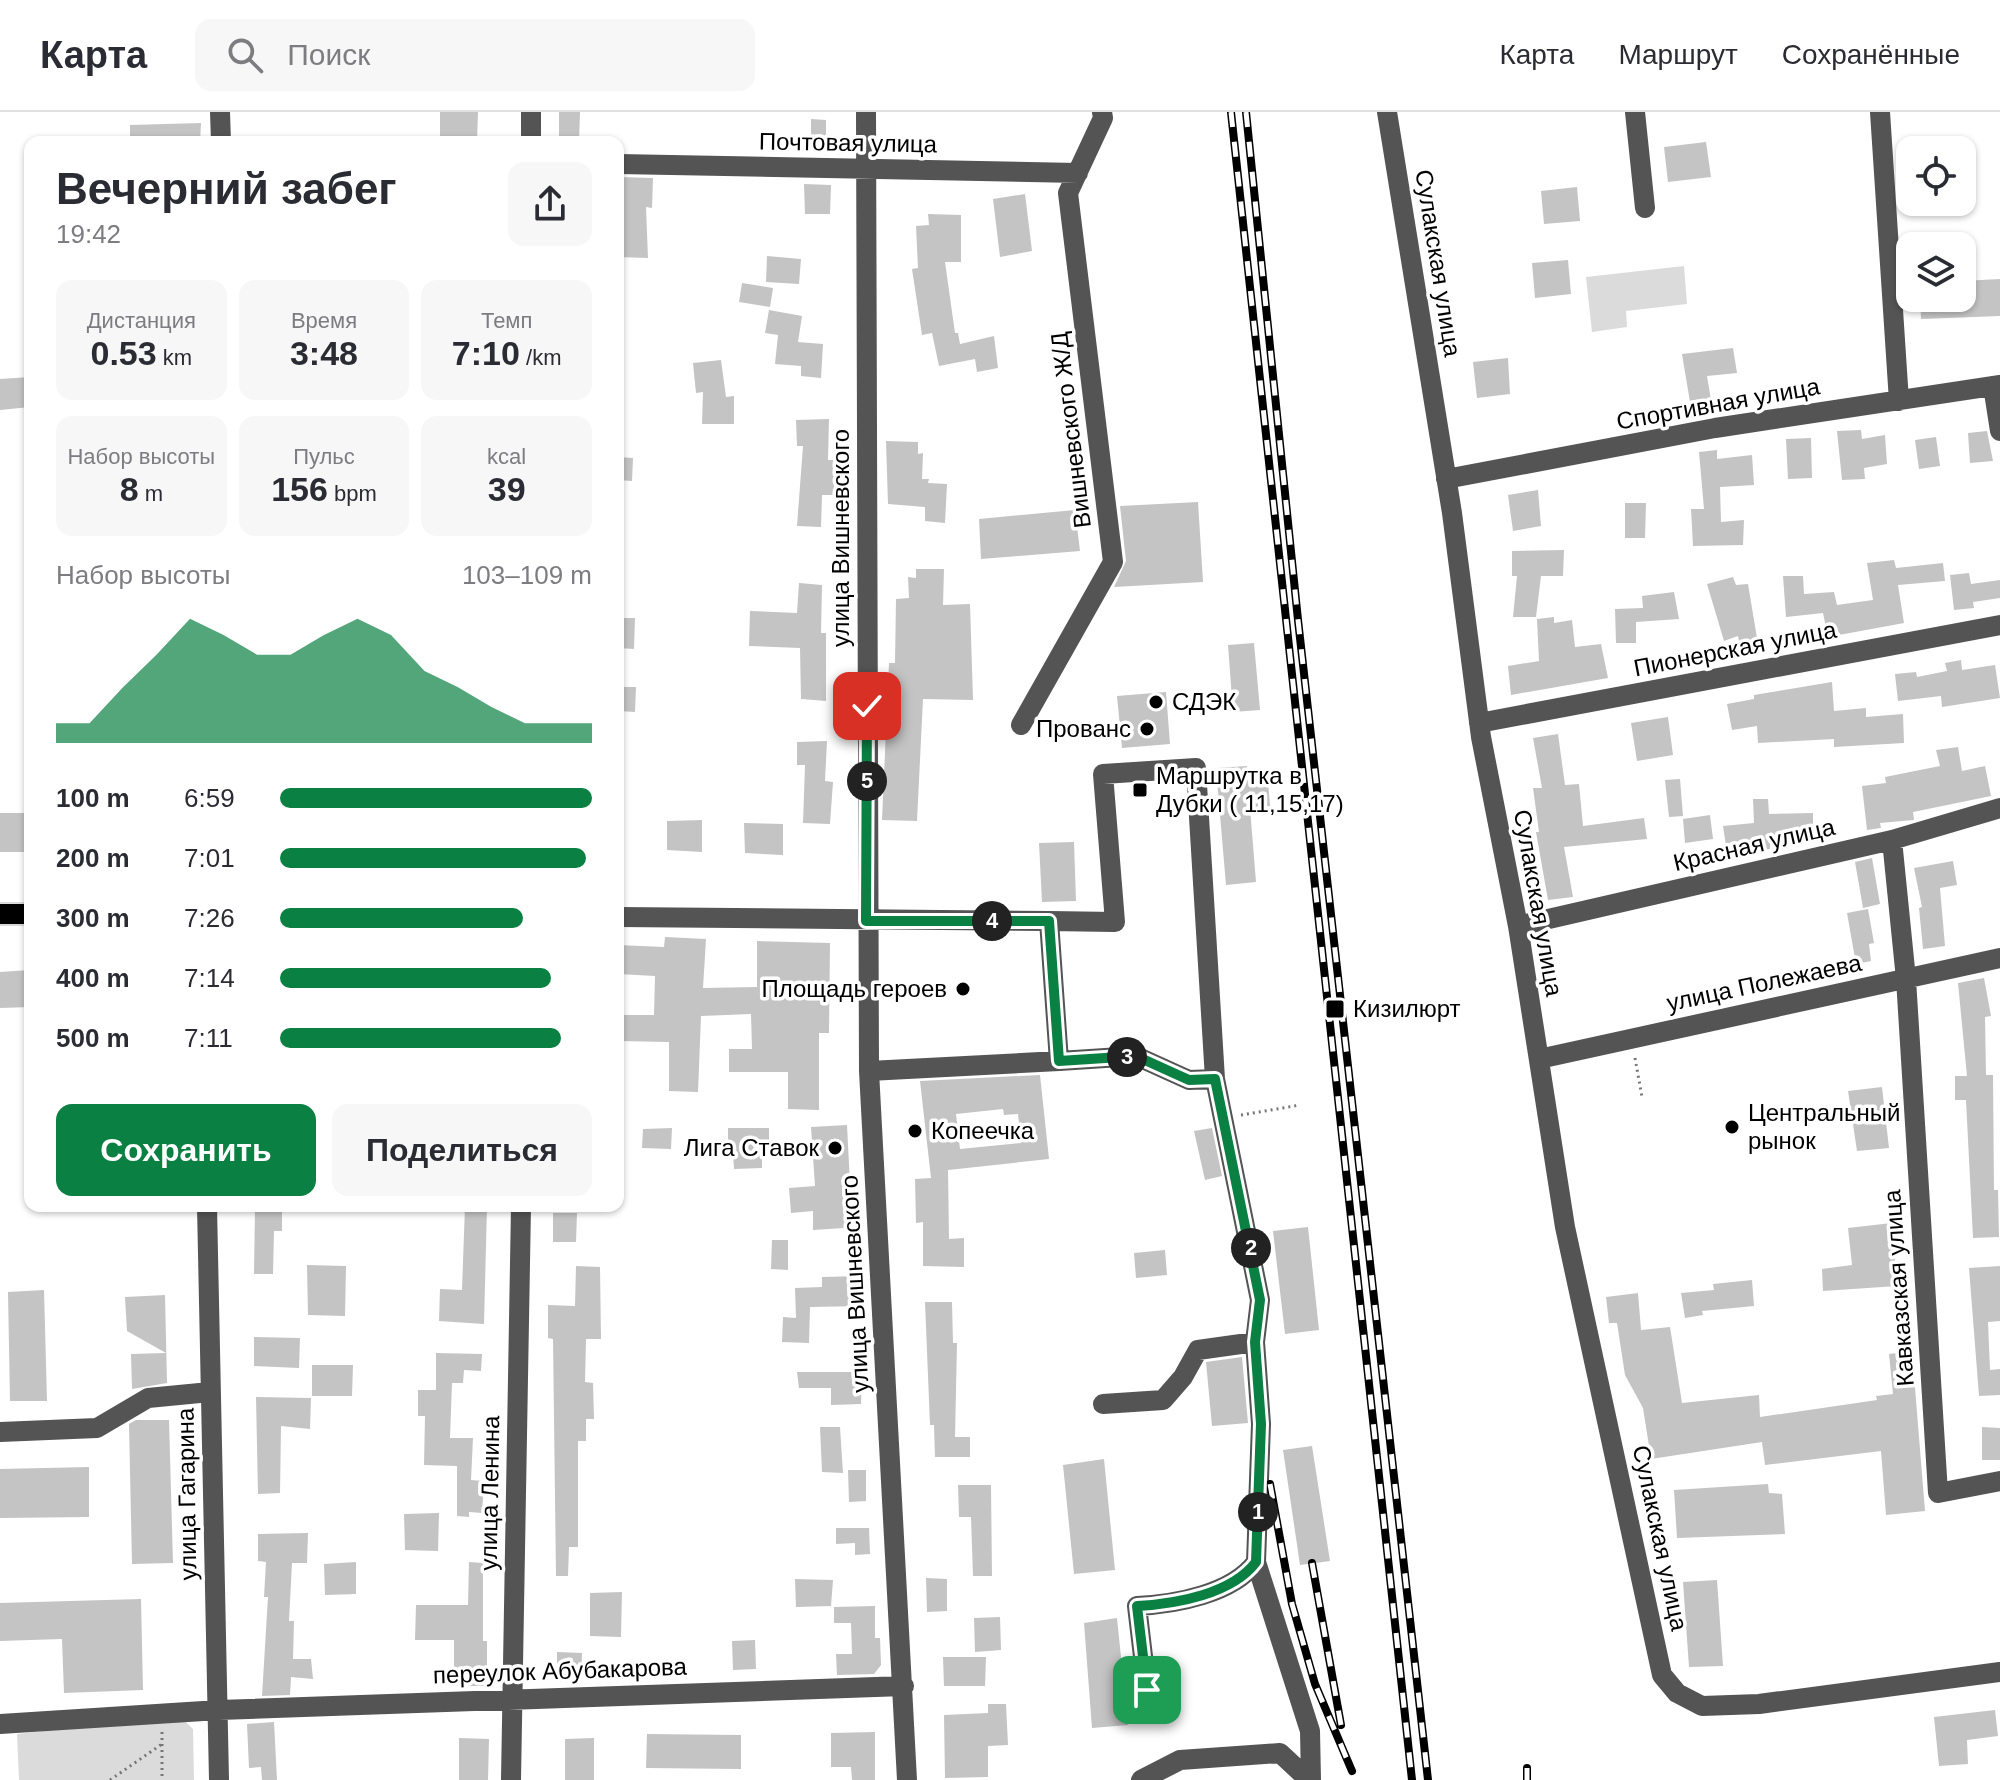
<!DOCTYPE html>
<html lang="ru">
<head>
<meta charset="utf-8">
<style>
  body { margin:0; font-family:Helvetica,sans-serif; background:#f7f7f7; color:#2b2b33; height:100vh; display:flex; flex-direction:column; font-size:30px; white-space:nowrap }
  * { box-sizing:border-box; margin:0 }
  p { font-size:26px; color:#7c7c81 }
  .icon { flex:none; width:44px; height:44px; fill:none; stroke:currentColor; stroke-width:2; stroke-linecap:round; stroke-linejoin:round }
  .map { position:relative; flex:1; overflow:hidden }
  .details { position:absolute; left:24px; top:24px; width:600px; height:1076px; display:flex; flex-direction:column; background:#fff; border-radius:16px; box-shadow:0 2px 6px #0004 }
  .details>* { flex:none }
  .controls { position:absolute; left:1896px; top:24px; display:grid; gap:16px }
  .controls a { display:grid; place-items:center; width:80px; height:80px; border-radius:16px; background:#fff; box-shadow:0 2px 6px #0004; font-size:40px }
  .pin { position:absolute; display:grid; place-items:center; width:68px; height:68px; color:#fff; margin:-34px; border-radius:16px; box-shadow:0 4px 12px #0006 }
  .km { position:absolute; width:40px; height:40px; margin:-20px; border-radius:50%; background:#222; color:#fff; font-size:22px; line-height:40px; text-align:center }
  .round { display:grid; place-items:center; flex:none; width:84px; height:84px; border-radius:16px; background:#f7f7f7 }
  .head { display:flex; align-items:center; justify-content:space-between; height:136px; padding:0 32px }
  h1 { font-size:44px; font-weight:700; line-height:60px }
  .figures { display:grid; grid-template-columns:repeat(3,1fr); gap:12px; height:136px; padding:8px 32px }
  .figures div { display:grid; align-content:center; border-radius:16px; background:#f7f7f7; text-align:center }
  .figures b { font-size:34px; font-weight:700 }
  .figures small { font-size:22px; font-weight:400 }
  .figures p { font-size:22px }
  .chart { height:224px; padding:16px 32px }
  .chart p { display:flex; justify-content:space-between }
  .chart svg { width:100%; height:144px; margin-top:8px; fill:#0b8043; opacity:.7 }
  .action { display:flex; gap:16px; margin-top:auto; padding:16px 32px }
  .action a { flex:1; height:92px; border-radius:16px; background:#0b8043; color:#fff; font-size:32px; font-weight:700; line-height:92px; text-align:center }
  .action a+a { background:#f7f7f7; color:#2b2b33 }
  ul { padding:0 32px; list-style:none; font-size:26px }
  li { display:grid; grid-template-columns:128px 96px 1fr; align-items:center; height:60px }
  li i { height:20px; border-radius:10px; background:#0b8043 }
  header { display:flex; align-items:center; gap:48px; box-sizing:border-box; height:112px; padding:0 40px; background:#fff; border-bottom:2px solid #e1e1e2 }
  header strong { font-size:38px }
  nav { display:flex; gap:44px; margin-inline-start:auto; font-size:28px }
  .search { width:560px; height:72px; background:#f7f7f7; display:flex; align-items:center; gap:20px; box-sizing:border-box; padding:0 28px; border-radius:16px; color:#7c7c81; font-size:30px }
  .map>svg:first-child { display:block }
  .green { fill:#dbdbdb }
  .building { fill:#c4c4c4; fill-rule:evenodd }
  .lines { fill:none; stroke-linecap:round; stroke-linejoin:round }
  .major-casing { stroke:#dbdbdb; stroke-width:24 }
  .path { stroke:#767676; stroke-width:3; stroke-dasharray:2 4; stroke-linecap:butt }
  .minor { stroke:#545454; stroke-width:20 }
  .major { stroke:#000; stroke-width:20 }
  .rail-casing { stroke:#000; stroke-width:8 }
  .rail { stroke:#fff; stroke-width:5; stroke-dasharray:15; stroke-linecap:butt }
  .route-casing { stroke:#fff; stroke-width:16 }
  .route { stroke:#0b8043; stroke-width:10 }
  .poi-dot { fill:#000; stroke:#fff; stroke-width:3 }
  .labels { text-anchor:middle; stroke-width:7; stroke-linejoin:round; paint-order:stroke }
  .street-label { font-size:24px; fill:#000; stroke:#fff }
  .poi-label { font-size:24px; fill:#000; stroke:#fff; text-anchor:start }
</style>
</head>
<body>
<header>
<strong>Карта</strong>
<div class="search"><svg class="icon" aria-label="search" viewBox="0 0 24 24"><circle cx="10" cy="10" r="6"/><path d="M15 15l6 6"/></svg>Поиск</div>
<nav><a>Карта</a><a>Маршрут</a><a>Сохранённые</a></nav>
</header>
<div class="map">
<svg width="2000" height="1668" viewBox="0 0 2000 1668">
  <rect width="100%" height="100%" fill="#fff"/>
  <path class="green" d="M1684,154L1687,192L1626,199L1627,215L1592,220L1586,165Z
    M178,1603L193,1617L194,1668H19L17,1622Z"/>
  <path class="building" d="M440,0H478L477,30H440Z
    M559,0H580L579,30H559Z
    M811,7L826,8V32H811Z
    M201,11L200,30H130V13Z
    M1706,30L1711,65L1668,70L1664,35Z
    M618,65L653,66L652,96L646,95L648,146L618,145Z
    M804,72L831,73L830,102H805Z
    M1577,75L1580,109L1544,112L1541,79Z
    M1025,82L1032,139L1000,145L993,87Z
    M928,102L961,103V150H945L955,221H958L960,232L994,224L998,256L977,260L975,247L939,254L932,221L922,223L912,157L918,156L916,114L929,113Z
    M767,144L801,147L799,172L766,170Z
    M1568,148L1571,182L1535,186L1532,151Z
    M2000,167V204L1921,207L1920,186H1962V169Z
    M742,171L773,176L770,195L739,190Z
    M769,198L802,204L798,230L823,232L821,266L801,264V254L775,252L778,223L765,221Z
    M1733,236L1737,261L1707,264L1711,288L1690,290L1682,242Z
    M1508,246L1510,282L1477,286L1473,250Z
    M721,248L726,285L734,284V312H702L703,280L696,281L693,251Z
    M30,265V295L0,298V267Z
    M829,307L828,348H835L834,383H822L821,415L797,414L803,334H797L796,308Z
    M1861,318L1862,327L1885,323L1887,352L1864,356L1865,367L1842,368L1837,319Z
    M1987,319L1993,349L1970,351L1968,321Z
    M1936,325L1940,354L1919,357L1915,328Z
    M1811,326L1812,366L1788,367L1786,327Z
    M886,329L918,330V342L923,341L922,367H929L928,371L947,372L945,411L925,409V395L888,392Z
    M1717,338V347L1752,343L1754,373L1720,375L1721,410L1744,408L1743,433L1693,434L1691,397H1704L1699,340Z
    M618,345L633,346L632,369L618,368Z
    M1538,378L1541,414L1513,419L1508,383Z
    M1198,390L1203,470L1114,475L1126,449L1120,394Z
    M1625,391H1646L1645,426H1625Z
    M1075,398L1080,439L981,447L979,407Z
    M1564,438L1563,464H1541L1536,505H1513L1517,464H1512V439Z
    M1894,448L1896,456L1943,451L1945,469L1898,473L1904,511L1828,525L1823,501L1786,505L1783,464H1803L1804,482L1834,480L1837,493L1873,488L1867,451Z
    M916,457H944L943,493L970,492L973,588L923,587L917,709L882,708L889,551H895L896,487L909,486L908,465L916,466Z
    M1969,461L1971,472L2000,468V486L1973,490L1974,496L1954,498L1950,463Z
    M1733,465L1736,473L1748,472L1759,538L1741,541L1738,524L1724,529L1707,472Z
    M799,471L822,473L821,521H826V589L801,587L800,536L749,534L750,499L797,501Z
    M1674,480L1679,507L1636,510V531H1616L1615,497L1643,496L1642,484Z
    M1554,505V511L1572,508L1575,535L1601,532L1608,566L1511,583L1508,554L1539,549L1537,507Z
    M618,506H635L634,537L618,536Z
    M1254,531L1260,598L1233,600L1228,533Z
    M1961,548L1962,558L1995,553L2000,586L1942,595L1941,584L1898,589L1895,562L1916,560L1917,565L1947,559L1945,551Z
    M1832,570L1834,599L1866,596V605L1903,602L1904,631L1834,635V627L1758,631L1757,614L1732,618L1727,592L1754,587V583Z
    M618,575H636L635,600L618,599Z
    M1166,580L1170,632L1122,636L1117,584Z
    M1668,605L1673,643L1637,649L1631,611Z
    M1558,622L1565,673L1579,672L1583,714L1644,706L1647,727L1564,735L1573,785L1548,788L1536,720H1539L1533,676H1542L1533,626Z
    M827,629L825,669L833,670L830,712L803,711L805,653H797V630Z
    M1958,635L1962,659L1985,654L1991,684L1913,700L1914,708L1880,711L1881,716L1867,718L1862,674L1886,671L1885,665L1940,654L1936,638Z
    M1247,654L1248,670L1268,669L1270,694L1250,696L1256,770L1226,773L1216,656Z
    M1680,667L1683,704L1669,705L1665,668Z
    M1753,687H1768L1769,702L1813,701V728L1770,729V737L1727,741L1723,714L1754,711Z
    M0,701H30V740H0Z
    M1710,703L1713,727L1685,731L1683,707Z
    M702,708V740L667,738V709Z
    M744,711L783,712V743L745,741Z
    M1074,730L1076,789L1042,790L1039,731Z
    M1872,746L1880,792L1863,796L1855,750Z
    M1953,749L1957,773L1940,776L1945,834L1923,837L1919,796L1922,795L1914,756Z
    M1868,797L1874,831L1869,832L1871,849L1856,852L1847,801Z
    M665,825L706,827L703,876L757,875V829L830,831L829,921H819V998L788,997V960H729V937H752L751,902L701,904L698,980L669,979V930L618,929V903H654L655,864L618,862V833L664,835Z
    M30,858V895L0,896V860Z
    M1984,866L1991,904L1985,905L1986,963H1993L1994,1078H1998L1999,1125L1973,1126L1966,988H1955V964H1967L1958,871Z
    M1040,963L1049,1047L948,1058L949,1127L964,1126V1155L923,1154V1110L916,1111L915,1067L931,1066L920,969ZM1003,997L1004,1003L1018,1002L1021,1031L960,1037L956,1002Z
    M1882,975L1889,1036L1857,1039L1848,979Z
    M847,1013L850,1072L857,1071L860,1115L813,1118V1099L791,1101L789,1076L815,1074L811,1015Z
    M672,1016L671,1037L642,1036L643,1017Z
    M728,1016H769V1040H762V1056L734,1057L733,1041H728Z
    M1212,1016L1222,1064L1205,1068L1194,1019Z
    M465,1094H487L484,1212L439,1209L440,1177L462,1178Z
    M255,1097H282V1119H274L273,1162H254Z
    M553,1101H577L576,1130H553Z
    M1892,1111L1897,1174L1823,1179L1822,1157L1852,1153L1848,1116Z
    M1308,1115L1319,1218L1285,1222L1273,1119Z
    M772,1128H788V1158L771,1157Z
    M1165,1138L1167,1163L1136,1166L1134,1141Z
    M307,1153L346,1154L345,1204L308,1203Z
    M576,1154L600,1155L601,1227H586L585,1270L593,1271L594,1307H586V1329H578V1435H569L568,1464H556L553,1227L548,1226V1193L575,1194Z
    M2000,1154V1209L1988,1210L1990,1258L2000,1257V1283L1979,1284L1969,1156Z
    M863,1164V1194L810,1195L809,1231L782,1230L783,1205L796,1206L795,1176L822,1175V1165Z
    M1752,1168L1754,1194L1702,1199L1703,1203L1685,1206L1681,1181L1714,1178L1713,1172Z
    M44,1178L47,1289H10L8,1180Z
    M1638,1181L1641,1218L1670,1215L1682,1291L1759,1283L1760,1305L1877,1288L1876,1284L1893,1282L1889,1242L1912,1239L1925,1399L1886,1403L1881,1339L1765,1353L1762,1330L1651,1347L1643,1296L1625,1263L1617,1211H1609L1606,1185Z
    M165,1183L167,1271L132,1277L131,1242L166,1241L127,1219L125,1185Z
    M925,1190H952L953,1231H957L955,1325H970V1345H935L934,1313H930Z
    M254,1225L300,1226L299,1256L254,1254Z
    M436,1241L482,1242L481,1259L464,1258L463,1271H452L450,1326H473L471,1368L484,1369L482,1401L469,1400V1405L457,1404V1354L424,1353L425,1304H418V1278H436Z
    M1242,1245L1248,1311L1212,1314L1206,1250Z
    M312,1253H353L352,1284H312Z
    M797,1260H862L861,1292L831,1293V1276H799Z
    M256,1285L311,1286L310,1317L281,1314L280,1381L258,1382Z
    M136,1308H169L173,1451L132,1452L129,1312Z
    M820,1315H840L843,1361L822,1360Z
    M1982,1315L2000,1316V1348H1982Z
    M1312,1334L1330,1449L1300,1453L1283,1338Z
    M1104,1347L1115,1458L1074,1462L1063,1353Z
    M89,1355V1405L0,1406V1357Z
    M848,1358H866V1389L849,1390Z
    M1768,1372L1769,1381L1782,1382L1785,1422L1677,1426L1674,1378Z
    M958,1373H991L992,1464H973L971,1405H959Z
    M439,1401L438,1439L405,1438L404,1402Z
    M836,1416H869L870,1442L855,1443V1431L836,1432Z
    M308,1421L307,1451H292L289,1509H294L293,1547H311L313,1567L291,1565L290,1583L262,1584L268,1485H264L266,1450L258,1449V1422Z
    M356,1450V1482L325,1483L324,1452Z
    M469,1450L483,1451V1529H487V1574H454V1528H415L416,1493H468Z
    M926,1466L947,1467V1499L927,1500Z
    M795,1467L833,1468L831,1494L796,1495Z
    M1717,1468L1723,1554L1689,1555L1683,1470Z
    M622,1480L621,1525L590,1524V1481Z
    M141,1487L143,1578L64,1581L62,1527L0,1529V1491Z
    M875,1494V1526H880L881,1553L874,1562L837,1563L836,1542H852L851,1511H834V1495Z
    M1000,1505L1001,1538L975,1540L974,1506Z
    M1117,1506L1128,1613L1092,1616L1084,1511Z
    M755,1528L756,1557L733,1558L732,1529Z
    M557,1540L582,1541L581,1570H557Z
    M943,1545H986L985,1574H944Z
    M988,1592H1006L1008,1633L988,1634V1665L945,1666L944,1603L988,1601Z
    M1995,1598L1998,1624L1967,1628L1968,1652L1939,1654L1934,1605Z
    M274,1610L277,1668H262L261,1655L249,1656L247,1612Z
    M875,1620V1668H852L851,1655H831V1621Z
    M647,1622L741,1623V1657L646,1656Z
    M459,1626L489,1627L488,1668H459Z
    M594,1626V1668H565V1627Z"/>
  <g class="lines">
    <g class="major-casing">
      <path id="major" d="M0,802H30"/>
    </g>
    <path class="path" d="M1635,946L1642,985
      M1241,1003L1300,993
      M162,1620V1668
      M110,1668L162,1632"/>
    <path class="minor" d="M220,0L221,30
      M531,0V30
      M866,0L869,959L907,1668
      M1387,0L1452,401L1481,625L1518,814L1565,1115L1662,1563L1677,1581L1702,1594L1759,1592L2000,1560
      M1635,0L1645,96
      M1880,0L1899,289
      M618,52L1078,61
      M1993,274L2000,319
      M1446,367L1715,316L2000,273
      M1479,611L2000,513
      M1021,613L1113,450L1068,81L1103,6L1102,0
      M1892,728L1906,867L1938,1381L2000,1369
      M618,805L1049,809L1059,949L869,959
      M1049,809L1115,810L1103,662L1196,656L1215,967L1189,968L1136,944L1059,949
      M1518,814L1892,728L2000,696
      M1539,947L2000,846
      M1215,967L1260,1188L1255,1230
      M207,1094L219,1668
      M1103,1292L1163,1288L1183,1265L1198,1238L1255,1230L1261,1312L1256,1450L1310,1619L1311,1668
      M0,1320L97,1316L148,1286L210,1280
      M1147,1578L1137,1494C1176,1492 1232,1482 1256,1450
      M0,1612L219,1598L904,1574
      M511,1668L521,1094
      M1141,1668L1180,1648L1280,1641L1309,1668"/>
    <use href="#major" class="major"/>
    <g class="rail-casing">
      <path id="rail" d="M1231,0L1412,1668
        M1246,0L1298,508L1428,1668
        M1270,1372L1292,1492L1315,1572L1352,1659
        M1312,1451L1341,1613
        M1527,1668V1656"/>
    </g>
    <use href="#rail" class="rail"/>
  </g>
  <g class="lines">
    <g class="route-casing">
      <path id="route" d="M867,594L866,809H1049L1059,949L1136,944L1189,968L1215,967L1260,1188L1255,1230L1261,1312L1256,1450C1232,1482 1176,1492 1137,1494L1147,1578"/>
    </g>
    <use href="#route" class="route"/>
  </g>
  <g class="poi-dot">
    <circle cx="1156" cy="590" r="8"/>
    <circle cx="1147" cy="617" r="8"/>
    <rect x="1132" y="670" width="16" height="16" rx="4"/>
    <circle cx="963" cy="877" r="8"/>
    <rect x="1325" y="887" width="20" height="20" rx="4"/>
    <circle cx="1732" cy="1015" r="8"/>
    <circle cx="915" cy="1019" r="8"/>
    <circle cx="835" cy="1036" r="8"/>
  </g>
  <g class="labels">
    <g class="street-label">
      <text transform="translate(848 31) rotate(1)" y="8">Почтовая улица</text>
      <text transform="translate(1438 151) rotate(81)" y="8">Сулакская улица</text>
      <text transform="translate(1718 292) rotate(-10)" y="8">Спортивная улица</text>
      <text transform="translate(1071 318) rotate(-97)" y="8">Вишневского Ж/Д</text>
      <text transform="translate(841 426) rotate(-90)" y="8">улица Вишневского</text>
      <text transform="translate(1735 537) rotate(-11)" y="8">Пионерская улица</text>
      <text transform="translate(1754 733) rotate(-13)" y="8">Красная улица</text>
      <text transform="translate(1538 791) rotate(80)" y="8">Сулакская улица</text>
      <text transform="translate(1764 871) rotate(-12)" y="8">улица Полежаева</text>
      <text transform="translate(855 1172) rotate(-93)" y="8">улица Вишневского</text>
      <text transform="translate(1899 1176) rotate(-94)" y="8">Кавказская улица</text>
      <text transform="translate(490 1381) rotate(-89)" y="8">улица Ленина</text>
      <text transform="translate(187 1382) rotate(-91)" y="8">улица Гагарина</text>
      <text transform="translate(1660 1426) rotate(78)" y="8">Сулакская улица</text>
      <text transform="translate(560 1559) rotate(-2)" y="8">переулок Абубакарова</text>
    </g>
    <g class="poi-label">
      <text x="1172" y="598">СДЭК</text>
      <text x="1131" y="625" text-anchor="end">Прованс</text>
      <text x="1156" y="672">Маршрутка в<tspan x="1156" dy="28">Дубки ( 11,15,17)</tspan></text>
      <text x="947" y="885" text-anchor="end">Площадь героев</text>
      <text x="1353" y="905">Кизилюрт</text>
      <text x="1748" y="1009">Центральный<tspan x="1748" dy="28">рынок</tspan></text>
      <text x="931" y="1027">Копеечка</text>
      <text x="819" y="1044" text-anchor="end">Лига Ставок</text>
    </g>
  </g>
</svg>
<div class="controls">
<a><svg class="icon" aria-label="locate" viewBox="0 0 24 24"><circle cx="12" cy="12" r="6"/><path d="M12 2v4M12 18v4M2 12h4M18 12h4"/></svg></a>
<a><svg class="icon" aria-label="layers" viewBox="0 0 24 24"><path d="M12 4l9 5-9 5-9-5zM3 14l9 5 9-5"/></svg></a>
</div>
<div class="pin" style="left:1147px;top:1578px;background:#1e9e55"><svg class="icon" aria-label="arrive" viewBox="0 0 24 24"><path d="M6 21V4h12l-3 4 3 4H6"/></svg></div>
<div class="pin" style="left:867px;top:594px;background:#d93025"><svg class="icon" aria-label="check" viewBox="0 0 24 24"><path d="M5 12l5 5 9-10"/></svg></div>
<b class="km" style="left:1258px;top:1400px">1</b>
<b class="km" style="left:1251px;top:1136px">2</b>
<b class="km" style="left:1127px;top:945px">3</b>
<b class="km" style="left:992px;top:809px">4</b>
<b class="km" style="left:867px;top:669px">5</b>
<section class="details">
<div class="head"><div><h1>Вечерний забег</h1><p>19:42</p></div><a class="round"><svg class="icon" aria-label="share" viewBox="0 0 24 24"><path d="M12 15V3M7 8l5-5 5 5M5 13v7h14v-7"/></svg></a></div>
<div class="figures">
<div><p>Дистанция</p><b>0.53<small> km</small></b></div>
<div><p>Время</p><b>3:48</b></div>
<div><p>Темп</p><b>7:10<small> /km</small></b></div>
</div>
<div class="figures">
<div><p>Набор высоты</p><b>8<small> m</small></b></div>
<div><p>Пульс</p><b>156<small> bpm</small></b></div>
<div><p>kcal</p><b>39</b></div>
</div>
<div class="chart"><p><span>Набор высоты</span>103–109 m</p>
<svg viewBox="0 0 160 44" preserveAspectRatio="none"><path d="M0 44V38L10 38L20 27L30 17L40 6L50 11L60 17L70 17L80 11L90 6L100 11L110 22L120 27L130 33L140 38L150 38L160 38V44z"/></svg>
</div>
<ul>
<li><b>100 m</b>6:59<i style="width:100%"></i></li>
<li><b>200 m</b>7:01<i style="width:98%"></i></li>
<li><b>300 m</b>7:26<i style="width:78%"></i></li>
<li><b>400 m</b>7:14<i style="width:87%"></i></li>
<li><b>500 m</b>7:11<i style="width:90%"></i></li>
</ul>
<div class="action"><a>Сохранить</a><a>Поделиться</a></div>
</section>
</div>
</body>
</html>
